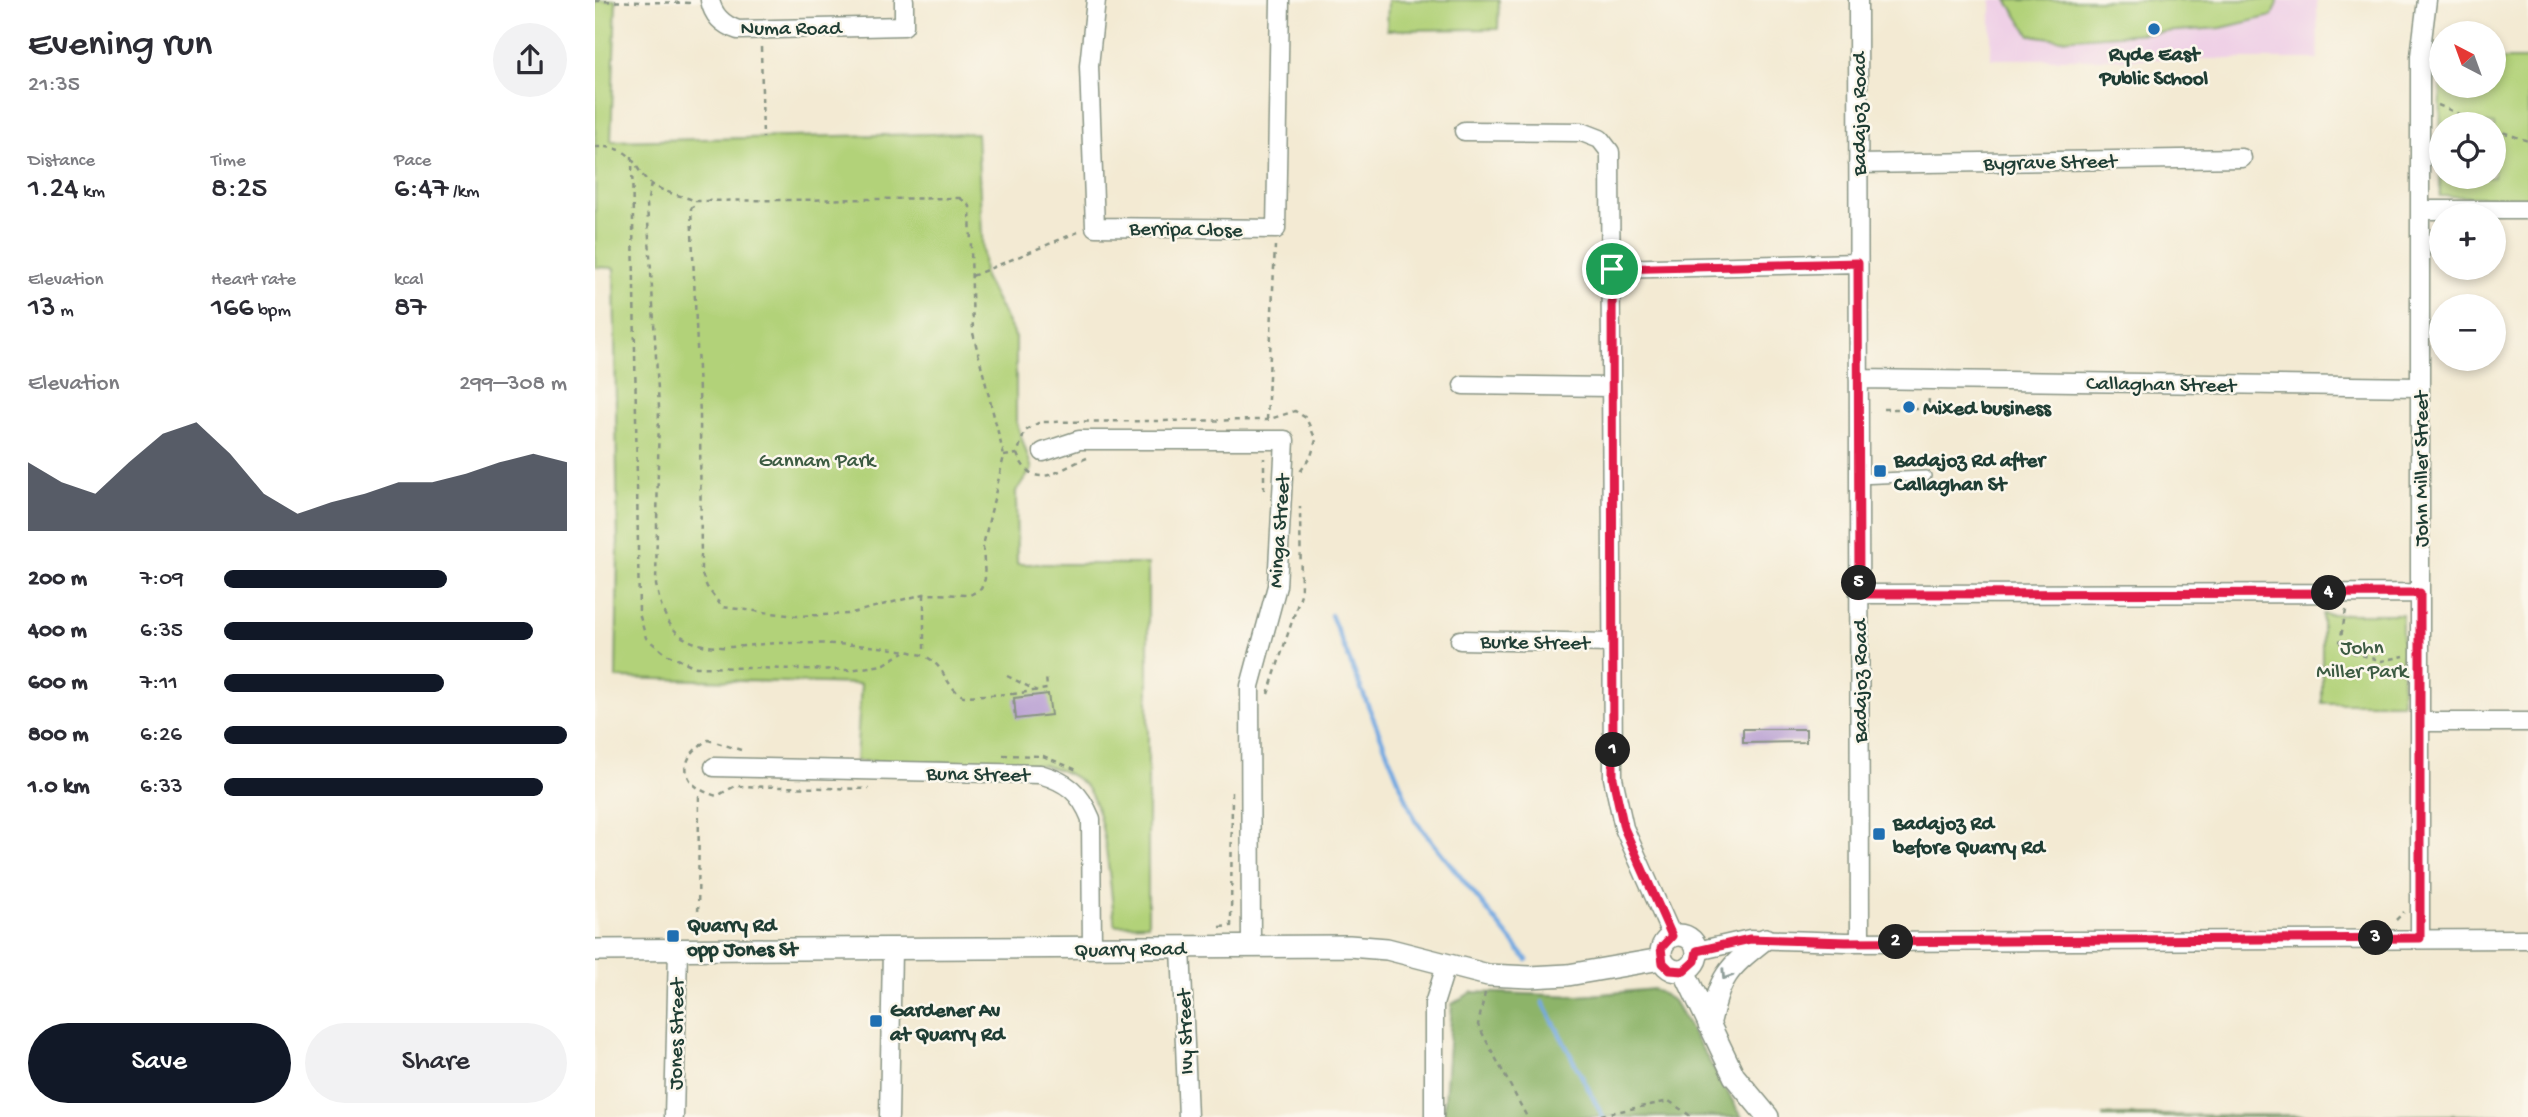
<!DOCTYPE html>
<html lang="en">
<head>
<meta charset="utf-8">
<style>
  body { margin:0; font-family:"Gochi Hand",sans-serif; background:#f2f2f3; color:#2b2b33; height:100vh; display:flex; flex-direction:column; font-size:26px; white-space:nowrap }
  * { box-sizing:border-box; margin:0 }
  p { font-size:23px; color:#7c7c81 }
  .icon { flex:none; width:38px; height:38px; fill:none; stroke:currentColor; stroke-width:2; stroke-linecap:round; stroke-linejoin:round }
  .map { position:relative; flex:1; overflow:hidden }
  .details { display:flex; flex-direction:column; background:#fff; width:595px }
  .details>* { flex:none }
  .needle { width:46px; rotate:319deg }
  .buttons { position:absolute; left:1834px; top:21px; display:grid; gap:14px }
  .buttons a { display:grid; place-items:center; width:77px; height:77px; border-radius:50%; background:#fff; box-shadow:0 4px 10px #0003; font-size:35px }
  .pin { position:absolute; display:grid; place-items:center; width:60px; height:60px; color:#fff; margin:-30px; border:4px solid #fff; border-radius:50%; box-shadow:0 2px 7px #0007 }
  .km { position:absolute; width:35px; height:35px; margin:-18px; border-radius:50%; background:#222; color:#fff; font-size:19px; line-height:35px; text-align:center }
  .round { display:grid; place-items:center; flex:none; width:74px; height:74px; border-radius:37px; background:#f2f2f3 }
  .summary { display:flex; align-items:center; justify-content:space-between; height:119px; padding:0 28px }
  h1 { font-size:38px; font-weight:600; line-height:52px }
  .stats { display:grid; grid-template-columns:repeat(3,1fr); gap:10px; height:119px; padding:7px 28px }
  .stats div { display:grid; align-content:center }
  .stats b { font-size:30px; font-weight:600 }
  .stats small { font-size:19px; font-weight:400 }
  .stats p { font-size:19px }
  .chart { height:196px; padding:14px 28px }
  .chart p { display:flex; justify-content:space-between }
  .chart svg { width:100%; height:126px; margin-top:7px; fill:#111827; opacity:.7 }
  .button { display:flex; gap:14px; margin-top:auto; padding:14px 28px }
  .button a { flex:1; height:80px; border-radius:42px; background:#111827; color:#fff; font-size:28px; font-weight:600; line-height:80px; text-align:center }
  .button a+a { background:#f2f2f3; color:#2b2b33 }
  ul { padding:0 28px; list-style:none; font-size:23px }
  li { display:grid; grid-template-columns:112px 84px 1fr; align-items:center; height:52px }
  li i { height:18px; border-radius:9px; background:#111827 }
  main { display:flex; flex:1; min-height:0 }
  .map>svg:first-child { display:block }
  .built { fill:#efd0e6 }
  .green { fill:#b2d279; stroke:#688856; stroke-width:2; fill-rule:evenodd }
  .forest { fill:#8db469; stroke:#56784e; stroke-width:2 }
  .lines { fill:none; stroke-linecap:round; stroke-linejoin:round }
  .stream { stroke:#73a9e1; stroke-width:4.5 }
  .building { fill:#b79ed2 }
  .service-casing { stroke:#899484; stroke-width:12 }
  .minor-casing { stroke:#899484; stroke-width:21 }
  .tertiary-casing { stroke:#899484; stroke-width:24 }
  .path { stroke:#899484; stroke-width:2.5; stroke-dasharray:5 5; stroke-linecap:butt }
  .service { stroke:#fff; stroke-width:9 }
  .minor { stroke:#fff; stroke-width:18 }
  .tertiary { stroke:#fff; stroke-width:21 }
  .oneway { stroke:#8f9e9a }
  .route-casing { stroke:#fff; stroke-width:14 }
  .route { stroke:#e11d48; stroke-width:9 }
  .poi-dot { fill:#1f6fb2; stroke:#fbf7ec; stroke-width:2.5 }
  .labels { text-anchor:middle; stroke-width:5; stroke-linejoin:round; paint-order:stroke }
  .street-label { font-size:21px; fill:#1f3d34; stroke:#fbf7ec }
  .poi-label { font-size:21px; font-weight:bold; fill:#1f3d34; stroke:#fbf7ec; text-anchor:start }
  .park-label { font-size:21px; fill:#3c5b42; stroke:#fbf7ec }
</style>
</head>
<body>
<main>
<section class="details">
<div class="summary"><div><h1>Evening run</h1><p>21:35</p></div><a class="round"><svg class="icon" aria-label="share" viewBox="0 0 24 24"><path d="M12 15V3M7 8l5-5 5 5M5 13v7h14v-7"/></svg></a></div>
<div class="stats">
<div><p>Distance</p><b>1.24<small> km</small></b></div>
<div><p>Time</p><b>8:25</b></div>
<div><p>Pace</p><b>6:47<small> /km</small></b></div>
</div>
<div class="stats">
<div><p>Elevation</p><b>13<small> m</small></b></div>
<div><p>Heart rate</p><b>166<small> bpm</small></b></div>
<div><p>kcal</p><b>87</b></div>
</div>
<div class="chart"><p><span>Elevation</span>299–308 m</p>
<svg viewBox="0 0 160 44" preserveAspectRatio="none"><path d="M0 44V20L10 27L20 31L30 20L40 10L50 6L60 17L70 31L80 38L90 34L100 31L110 27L120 27L130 24L140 20L150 17L160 20V44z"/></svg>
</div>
<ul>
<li><b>200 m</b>7:09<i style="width:65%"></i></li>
<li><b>400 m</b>6:35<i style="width:90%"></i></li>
<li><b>600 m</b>7:11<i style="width:64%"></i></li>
<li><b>800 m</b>6:26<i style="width:100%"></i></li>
<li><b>1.0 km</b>6:33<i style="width:93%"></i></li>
</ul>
<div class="button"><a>Save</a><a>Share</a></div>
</section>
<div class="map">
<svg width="1933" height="1117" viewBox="0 0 1933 1117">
  <rect width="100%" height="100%" fill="#fbf7ec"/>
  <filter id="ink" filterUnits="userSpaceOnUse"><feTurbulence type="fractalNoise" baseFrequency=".0143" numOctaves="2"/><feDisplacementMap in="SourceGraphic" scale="14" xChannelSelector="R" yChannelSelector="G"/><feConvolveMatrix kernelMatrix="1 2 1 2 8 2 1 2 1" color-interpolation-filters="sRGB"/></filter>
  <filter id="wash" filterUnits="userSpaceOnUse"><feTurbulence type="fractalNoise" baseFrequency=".00686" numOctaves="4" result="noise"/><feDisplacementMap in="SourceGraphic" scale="28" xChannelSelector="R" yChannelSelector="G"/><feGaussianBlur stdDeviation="1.57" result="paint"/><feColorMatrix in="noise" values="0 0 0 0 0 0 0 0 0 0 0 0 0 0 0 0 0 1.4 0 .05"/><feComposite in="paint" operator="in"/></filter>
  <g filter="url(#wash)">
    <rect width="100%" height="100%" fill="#f3ead3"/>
    <path class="built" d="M1396,0H1722L1723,59H1396Z"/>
    <path class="green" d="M0,0H21L16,141L382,133L389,277L421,338V421L437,469L421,491L422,564H553V924L520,925C515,892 512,803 487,783C476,773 462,769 448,765L261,761L266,684L21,678L23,550L19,268L0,267Z
      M793,0H904L903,29L792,30Z
      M1412,0H1683L1677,16L1626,28L1464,39L1435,35Z
      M1846,59V86H1899V59H1933V198L1845,196ZM1846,124H1899V177H1846Z
      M1727,614H1807V703H1727Z
      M1508,1115H1933V1117H1508Z"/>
    <path class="forest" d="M1059,989L1079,1001L1147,1117H851L849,1112L857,1004L877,992L984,996Z"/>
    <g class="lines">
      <path class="stream" d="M736,615L820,820L932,960
        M948,1002L1008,1117"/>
    </g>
    <g id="blocks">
      <path class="building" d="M453,694L456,715L421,719L419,698Z
        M1148,729H1211V742L1148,743Z"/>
    </g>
  </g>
  <g filter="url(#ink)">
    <use href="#blocks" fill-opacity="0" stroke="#899484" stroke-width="2"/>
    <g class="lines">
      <g class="service-casing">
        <path id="service" d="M1263,479L1331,476"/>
      </g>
      <g class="minor-casing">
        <path id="minor" d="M115,0C118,16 128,25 143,30L309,26V0
          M501,0L494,66L500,227L681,229L685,0
          M1263,0L1265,942
          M869,131L987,132L1005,139L1015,152L1018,778L1029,828L1077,936
          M1263,164L1647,158
          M1825,210H1933
          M1017,269L1263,263
          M1264,379L1825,387
          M868,385L1015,387
          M448,452L484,440H690L682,586L655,686L656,947
          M1264,594L1825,593
          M865,640L1016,643
          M1825,722H1933
          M119,767L445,774C472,782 485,792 496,819L497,948
          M1825,938V56L1832,0
          M586,947L593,1117
          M1102,951L1155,939L1251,942L1933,939
          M79,1117L83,950
          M294,1117L297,950
          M839,1117V1004L851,966"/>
      </g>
      <g class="tertiary-casing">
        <path id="tertiary" d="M1066 953a18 18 0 1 1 36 0a18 18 0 1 1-36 0Z
          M0,950L754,946L792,949L893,975L935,977L973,975L1066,959
          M1089,971L1139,1076L1173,1117
          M1114,1025C1126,976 1130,970 1170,939"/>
      </g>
      <path class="path" d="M0,1L98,3
        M166,47L168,138
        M1843,105L1888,124
        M1899,129L1933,141
        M0,147C45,145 35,170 58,185C70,193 88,196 101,201
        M37,156L44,613L51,638L71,654L101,667L255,670L288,665L309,652
        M56,184L52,204L64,407L61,585C65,603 70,624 86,636C116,656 154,643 186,643C220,643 299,644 329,656C350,664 349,686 368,696L418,694
        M365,198L375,206L378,333L409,456L388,546L390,579L386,589L375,595L329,594L253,614L201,616L127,607L112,587L106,572L105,415L96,209L101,201Z
        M377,276L483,232
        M1288,409H1333L1334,398
        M672,420L680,246
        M409,456L422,454
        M492,458C465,468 439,495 422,454L430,431L445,422L672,420L700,411L711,418L721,440L716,456L705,472
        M669,490V458
        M329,594V654
        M1751,610L1745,642L1749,650L1787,661L1809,656
        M412,676L442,691
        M673,694L706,594L705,507
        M420,715L418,694L452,689L451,675
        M146,750L113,740C80,759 86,787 122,796L140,786L274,789
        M408,755L448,756L482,770
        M1801,920L1809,912
        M625,927L636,926L637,790
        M103,931L104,792
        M890,993L883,1025L932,1117
        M996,1117L1074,1101L1097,1117"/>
      <use href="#service" class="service"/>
      <use href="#minor" class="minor"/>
      <use href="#tertiary" class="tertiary"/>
    </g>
    <defs><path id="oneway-chevron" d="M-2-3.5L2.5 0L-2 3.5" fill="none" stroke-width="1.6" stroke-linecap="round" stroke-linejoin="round" transform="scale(1.75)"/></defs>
    <use class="oneway" href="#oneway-chevron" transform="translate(1131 975) rotate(123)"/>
  </g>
  <g class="lines" filter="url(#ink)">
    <g class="route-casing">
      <path id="route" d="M1263,263L1264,594L1825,593V938L1251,942L1155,939L1102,951L1100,961L1089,971L1075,970L1068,963L1066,948L1077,936L1029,828L1018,778L1017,269Z"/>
    </g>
    <use href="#route" class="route"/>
  </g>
  <g class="poi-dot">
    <circle cx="1559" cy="29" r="7"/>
    <circle cx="1314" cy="407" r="7"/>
    <rect x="1278" y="464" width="14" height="14" rx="3.5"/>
    <rect x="1277" y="827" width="14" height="14" rx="3.5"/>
    <rect x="71" y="929" width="14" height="14" rx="3.5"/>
    <rect x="274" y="1014" width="14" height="14" rx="3.5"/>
  </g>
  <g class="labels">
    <g class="street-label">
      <text x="196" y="34">Numa Road</text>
      <text transform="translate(1263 114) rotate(-90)" y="7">Badajoz Road</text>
      <text transform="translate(1455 161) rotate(-1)" y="7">Bygrave Street</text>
      <text transform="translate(591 228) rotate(1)" y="7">Berripa Close</text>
      <text transform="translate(1566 383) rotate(1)" y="7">Callaghan Street</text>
      <text transform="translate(1825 469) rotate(-90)" y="7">John Miller Street</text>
      <text transform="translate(683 531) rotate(-86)" y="7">Minga Street</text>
      <text transform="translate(940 641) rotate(1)" y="7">Burke Street</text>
      <text transform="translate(1264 681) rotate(-90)" y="7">Badajoz Road</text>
      <text transform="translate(383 773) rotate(1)" y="7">Buna Street</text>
      <text transform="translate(535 948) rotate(-1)" y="7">Quarry Road</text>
      <text transform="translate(589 1032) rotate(-92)" y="7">Ivy Street</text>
      <text transform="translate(80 1034) rotate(-89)" y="7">Jones Street</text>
    </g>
    <g class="poi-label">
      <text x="1559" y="60" text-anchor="middle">Ryde East<tspan x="1559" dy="24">Public School</tspan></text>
      <text x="1328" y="414">Mixed business</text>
      <text x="1299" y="466">Badajoz Rd after<tspan x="1299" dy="24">Callaghan St</tspan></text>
      <text x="1298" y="829">Badajoz Rd<tspan x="1298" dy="24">before Quarry Rd</tspan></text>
      <text x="92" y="931">Quarry Rd<tspan x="92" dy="24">opp Jones St</tspan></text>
      <text x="295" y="1016">Gardener Av<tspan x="295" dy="24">at Quarry Rd</tspan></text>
    </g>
    <g class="park-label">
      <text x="222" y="466">Gannam Park</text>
      <text x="1767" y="653">John<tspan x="1767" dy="24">Miller Park</tspan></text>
    </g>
  </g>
</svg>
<div class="buttons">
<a><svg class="needle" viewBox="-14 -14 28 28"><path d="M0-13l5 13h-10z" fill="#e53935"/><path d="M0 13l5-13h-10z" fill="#7c7c81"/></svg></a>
<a><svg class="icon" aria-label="locate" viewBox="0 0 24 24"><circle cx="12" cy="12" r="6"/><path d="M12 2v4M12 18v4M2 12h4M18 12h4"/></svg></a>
<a>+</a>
<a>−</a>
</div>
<div class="pin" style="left:1017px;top:269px;background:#1e9e55"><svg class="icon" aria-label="arrive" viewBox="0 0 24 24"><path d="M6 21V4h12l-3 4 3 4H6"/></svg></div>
<b class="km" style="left:1018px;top:750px">1</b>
<b class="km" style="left:1301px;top:942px">2</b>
<b class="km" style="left:1781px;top:938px">3</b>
<b class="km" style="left:1734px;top:593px">4</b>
<b class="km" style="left:1264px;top:583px">5</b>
</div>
</main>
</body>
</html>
